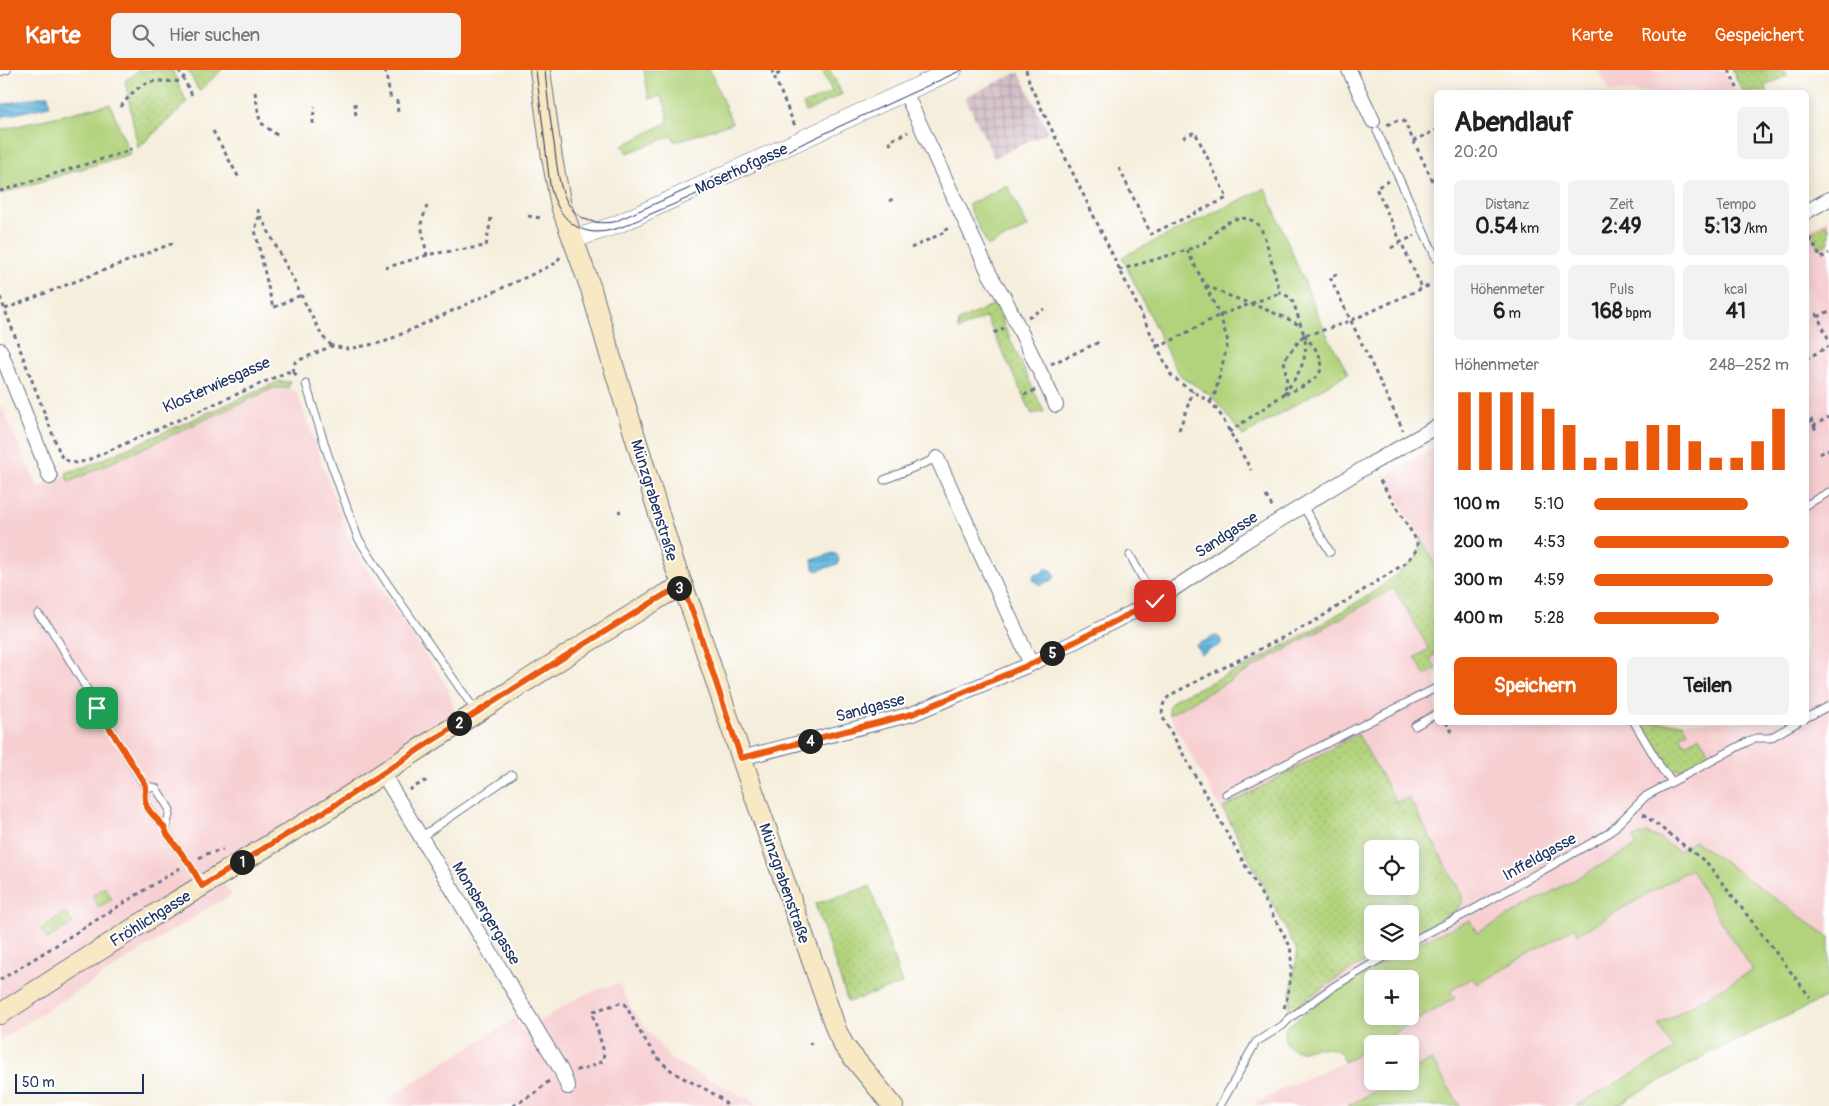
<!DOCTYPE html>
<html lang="de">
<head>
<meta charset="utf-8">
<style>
  body { margin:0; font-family:Pangolin,sans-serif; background:#f2f2f2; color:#202124; height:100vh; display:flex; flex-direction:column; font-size:19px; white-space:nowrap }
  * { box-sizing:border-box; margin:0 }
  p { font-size:16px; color:#757577 }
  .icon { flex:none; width:28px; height:28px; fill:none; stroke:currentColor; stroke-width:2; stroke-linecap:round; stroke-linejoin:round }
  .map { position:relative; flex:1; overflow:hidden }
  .sheet { position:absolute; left:1434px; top:20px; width:375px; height:635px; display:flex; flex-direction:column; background:#fff; border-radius:8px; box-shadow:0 2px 12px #0003 }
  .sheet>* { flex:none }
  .controls { position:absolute; left:1364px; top:770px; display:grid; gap:10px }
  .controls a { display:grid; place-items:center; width:55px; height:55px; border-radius:8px; background:#fff; box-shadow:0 2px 12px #0003; font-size:25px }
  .scale { position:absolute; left:15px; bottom:12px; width:129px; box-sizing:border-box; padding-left:5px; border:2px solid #1b2f5e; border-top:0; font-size:14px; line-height:18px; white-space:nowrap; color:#1b2f5e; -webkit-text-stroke:4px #fff; paint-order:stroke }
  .pin { position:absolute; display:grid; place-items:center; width:42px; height:42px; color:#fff; margin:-21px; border-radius:10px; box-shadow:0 2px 8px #0006 }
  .km { position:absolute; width:25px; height:25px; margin:-12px; border-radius:50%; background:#222; color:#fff; font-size:14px; line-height:25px; text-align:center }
  .round { display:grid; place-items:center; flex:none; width:52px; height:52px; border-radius:8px; background:#f2f2f2 }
  .headline { display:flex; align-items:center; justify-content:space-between; height:85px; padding:0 20px }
  h1 { font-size:28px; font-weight:700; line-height:38px }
  .figures { display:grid; grid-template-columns:repeat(3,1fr); gap:8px; height:85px; padding:5px 20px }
  .figures div { display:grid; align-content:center; border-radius:8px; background:#f2f2f2; text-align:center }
  .figures b { font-size:21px; font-weight:700 }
  .figures small { font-size:14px; font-weight:400 }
  .figures p { font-size:14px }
  .chart { height:140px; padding:10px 20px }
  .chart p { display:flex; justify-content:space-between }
  .chart svg { width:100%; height:90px; margin-top:5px; stroke:#ea580c; stroke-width:6 }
  .action { display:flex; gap:10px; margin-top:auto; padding:10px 20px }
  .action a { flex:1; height:58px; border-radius:8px; background:#ea580c; color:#fff; font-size:20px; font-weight:700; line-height:58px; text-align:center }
  .action a+a { background:#f2f2f2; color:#202124 }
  ul { padding:0 20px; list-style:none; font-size:16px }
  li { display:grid; grid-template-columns:80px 60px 1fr; align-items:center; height:38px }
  li i { height:12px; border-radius:6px; background:#ea580c }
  header { display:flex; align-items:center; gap:30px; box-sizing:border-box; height:70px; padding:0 25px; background:#ea580c; color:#fff }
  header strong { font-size:24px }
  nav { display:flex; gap:28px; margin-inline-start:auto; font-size:18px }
  .search { width:350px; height:45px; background:#f2f2f2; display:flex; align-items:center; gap:12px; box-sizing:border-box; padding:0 18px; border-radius:8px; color:#757577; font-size:19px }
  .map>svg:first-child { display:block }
  .built { fill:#f7cfd1; fill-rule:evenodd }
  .industrial { fill:url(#industrial-grid) }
  .grass { fill:url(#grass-dots); stroke:#66816c; fill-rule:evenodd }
  .green { fill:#b2d37b; stroke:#66816c; fill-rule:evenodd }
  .water { fill:url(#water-rules); stroke:#3e729e }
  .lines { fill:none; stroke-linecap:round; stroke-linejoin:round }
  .service-casing { stroke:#67728a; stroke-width:9 }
  .minor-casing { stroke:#67728a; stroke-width:16 }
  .tertiary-casing { stroke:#67728a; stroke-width:19 }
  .secondary-casing { stroke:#67728a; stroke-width:22 }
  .path { stroke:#67728a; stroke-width:3; stroke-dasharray:4 4; stroke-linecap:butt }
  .service { stroke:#fff; stroke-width:7 }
  .minor { stroke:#fff; stroke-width:14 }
  .tertiary { stroke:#fff; stroke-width:18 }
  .secondary { stroke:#f8e8c3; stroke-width:20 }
  .tram { stroke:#1b2f5e; stroke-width:1 }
  .path-bridge { stroke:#67728a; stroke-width:3; stroke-dasharray:4 4; stroke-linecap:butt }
  .route-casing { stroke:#fff; stroke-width:10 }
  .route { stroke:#ea580c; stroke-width:6 }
  .labels { text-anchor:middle; stroke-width:4; stroke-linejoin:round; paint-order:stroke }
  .street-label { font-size:16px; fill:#1b2f5e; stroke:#fff }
</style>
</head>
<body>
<header>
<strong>Karte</strong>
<div class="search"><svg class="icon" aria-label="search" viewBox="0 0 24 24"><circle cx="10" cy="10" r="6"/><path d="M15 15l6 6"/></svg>Hier suchen</div>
<nav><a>Karte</a><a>Route</a><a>Gespeichert</a></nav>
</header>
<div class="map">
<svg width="1829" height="1036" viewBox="0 0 1829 1036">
  <defs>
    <pattern id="industrial-grid" width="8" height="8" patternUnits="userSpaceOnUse" patternTransform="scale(1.25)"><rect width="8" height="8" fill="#d2bdc6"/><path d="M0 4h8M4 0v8" fill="none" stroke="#aa9aa4"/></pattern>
    <pattern id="grass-dots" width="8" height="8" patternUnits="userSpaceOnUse" patternTransform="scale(1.25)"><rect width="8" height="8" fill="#b2d37b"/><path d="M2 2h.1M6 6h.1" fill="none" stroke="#98b56d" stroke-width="1.8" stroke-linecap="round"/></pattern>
    <pattern id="water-rules" width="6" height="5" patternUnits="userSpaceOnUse" patternTransform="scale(1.25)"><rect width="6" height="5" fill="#60b6dd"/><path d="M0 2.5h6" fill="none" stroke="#4e94b6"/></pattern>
  </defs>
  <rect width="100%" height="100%" fill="#fff"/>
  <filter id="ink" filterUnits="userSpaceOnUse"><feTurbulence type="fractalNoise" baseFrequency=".02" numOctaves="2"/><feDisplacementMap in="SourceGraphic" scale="10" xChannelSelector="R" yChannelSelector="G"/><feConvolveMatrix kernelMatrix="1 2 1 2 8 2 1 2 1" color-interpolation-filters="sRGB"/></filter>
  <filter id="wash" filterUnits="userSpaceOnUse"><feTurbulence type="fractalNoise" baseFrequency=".0096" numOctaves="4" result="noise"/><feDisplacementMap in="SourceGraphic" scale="20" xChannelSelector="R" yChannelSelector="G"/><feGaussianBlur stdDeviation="1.12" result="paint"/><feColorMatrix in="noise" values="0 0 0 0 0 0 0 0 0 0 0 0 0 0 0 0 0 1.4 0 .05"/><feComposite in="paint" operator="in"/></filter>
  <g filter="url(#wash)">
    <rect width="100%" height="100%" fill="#f5eedc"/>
    <path class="built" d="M1598,0H1724L1735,22H1610Z
      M1829,148V867L1695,771L1410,929V909H1372V946L1334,971L1298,878L1169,645L1177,633L1433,491L1385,407L1436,376V652H1806V161ZM1372,779H1410V816H1372ZM1372,844H1410V881H1372Z
      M274,312L294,320L298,325L350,472L398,545L447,616L459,654L219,806L232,825L213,835L0,970V333L38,417Z
      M1691,799L1721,852L1742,885L1753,900L1659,955L1674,980L1576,1036H1460L1432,990L1410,1002V974H1376L1455,928L1450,921L1473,908L1478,914L1576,857L1578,864Z
      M619,914L632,940L670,989L762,1036H388L385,1030L514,949L522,962L576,929L600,918Z
      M1372,976V1011H1393L1348,1036H1254L1283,1018L1344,992Z"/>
    <path class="industrial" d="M1019,2L1048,62L994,88L965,27Z"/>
    <path class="grass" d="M139,0H172L187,33L138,78L125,11Z
      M188,0H222L199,21Z
      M824,0H830L842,24L806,42L803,35L832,22L823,2Z
      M1732,0H1785L1787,6L1765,16L1768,22H1743Z
      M1827,153L1829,158V173L1819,178L1810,163Z
      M996,233L1005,258L1044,342L1032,344L986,247L958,260L959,251Z
      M280,311L290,312L288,318H274L69,412L66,406L67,402L88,396Z
      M1420,467L1436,496V584L1430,588L1436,599L1425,605L1415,587L1429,579L1394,518L1169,645L1168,637L1176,628L1251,594L1314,559L1375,521L1416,489L1420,480Z
      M1640,653H1683L1688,661L1680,666L1685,674L1700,666L1710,685C1696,692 1679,706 1665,696Z
      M1358,664L1396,732L1409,728L1462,825V832L1457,839L1410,867V844H1372V881H1384L1337,908L1288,943L1297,885L1296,879L1223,738ZM1372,779H1410V816H1372Z
      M870,816L902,914L848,932L815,834Z
      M105,817L112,829L99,837L92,826Z
      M65,842L73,853L47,869L41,859Z"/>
    <path class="green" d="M644,0H710L732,53L675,72L672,66L627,83L622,76L668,52L666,37L660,26L649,29Z
      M110,34L130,84L0,124V60Z
      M1007,115L1028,157L988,176L968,135Z
      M1265,118L1325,261L1348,303L1243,366L1213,327L1181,306L1172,292L1122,187Z
      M1646,763L1660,769L1678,781L1695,771L1829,867V926L1710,983L1615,1036H1576L1674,980L1658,955L1753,900L1721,852L1691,799L1578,864L1575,857L1478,914L1472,908L1450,921L1455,928L1376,974H1372V976L1344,992L1340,982C1332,978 1323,977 1314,978C1308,979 1304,982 1298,981C1287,979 1281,967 1286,957L1339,919L1378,895L1402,881H1410L1411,876L1470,850L1477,863L1636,776L1633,768ZM1372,909H1410V946H1372Z
      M1432,990L1460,1036H1348L1393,1011H1410V1002Z"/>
    <path class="water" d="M48,25L50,36L0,47V35Z
      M833,483L837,485L839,490L838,494L817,501L813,498L812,490Z
      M1046,498L1053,501L1055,506L1053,509L1041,515L1033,510L1034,504H1040Z
      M1215,566L1219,567L1222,572L1220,575L1201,584L1196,575Z"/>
  </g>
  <g filter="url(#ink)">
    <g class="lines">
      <g class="service-casing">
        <path id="service" d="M0,2L7,0
          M1377,61L1436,188
          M306,314L328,385L358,468L387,513L475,640
          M884,410L937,388
          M1806,435L1829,422
          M1303,436L1330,482
          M1130,485L1155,531
          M38,544L51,559L143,713L146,716L156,718L170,740L166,758L167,764L191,796L202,815
          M1806,648L1829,636
          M1634,652L1663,701L1672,711
          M1415,656L1436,644
          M146,716C141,734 153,747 166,758
          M1226,724L1436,618
          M421,767L512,705
          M1410,872L1469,842L1609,763L1646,726L1747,672L1756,668H1770L1798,652
          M1220,1036L1256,972L1282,956L1290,948L1333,917L1394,881"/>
      </g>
      <g class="minor-casing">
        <path id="minor" d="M1349,0L1373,51
          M905,22L990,205L1005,229L1056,335
          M1806,142L1829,129
          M0,280L50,407
          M937,388L1031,594
          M741,688L912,644L1031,594L1160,528L1244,472L1369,395L1436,357
          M383,704L561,1000L568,1017"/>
      </g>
      <g class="tertiary-casing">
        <path id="tertiary" d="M574,169L616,155L953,0"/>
      </g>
      <g class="secondary-casing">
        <path id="secondary" d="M540,0L552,88L561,136L591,219L610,285L674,493L693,543L744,695L837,962L844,976L893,1036
          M0,944L167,837L332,737L427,674L583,575L664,525L683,516"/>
      </g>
      <path class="path" d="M179,0L193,27
        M385,0L391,30
        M772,0L774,6
        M1026,0L1030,15L1171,305L1183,315L1210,332L1219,342L1251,400
        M1729,0L1739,22
        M780,3L774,6L795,56
        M255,22L260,52L278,66
        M397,30L398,44
        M355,33L356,49
        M121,37C131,23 141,11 160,11C167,11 173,12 180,11L185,6V0
        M313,54V47L315,37
        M1387,55L1395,51H1404L1436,118
        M213,61L239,108
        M1413,71L1436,60
        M891,75L889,71L908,62
        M1119,98L1151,164L1227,128L1195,62L1180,69
        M1389,111L1376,118L1401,172L1415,166
        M0,121L128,81L132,78
        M889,131L895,128
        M257,139L322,266L332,276
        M259,146L255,160L273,238L301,225
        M528,146L541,148
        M1806,161L1821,188
        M911,178L947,161L946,158
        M1391,178L1401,172L1422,218
        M1187,180L1220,245L1228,272L1215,324L1210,332
        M427,186L421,154L427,136
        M1821,188L1829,183
        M385,198L431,184L486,176L491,148
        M1119,200L1187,180L1204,173L1224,154L1235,149L1248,148L1260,156L1266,171L1280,223L1290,227L1294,234L1304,265C1351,255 1387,232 1431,215
        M1337,204L1330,207L1403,360
        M1206,215C1236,231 1270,238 1301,256
        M0,227L61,386C70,394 76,394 88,390L287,302H293L299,307
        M5,239L176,172
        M1816,243L1829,270
        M1028,247L1044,239
        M1818,247L1829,241
        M994,263L1004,258
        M1304,265C1307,269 1311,273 1314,277C1336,306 1305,315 1283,325C1297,307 1310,289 1304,265Z
        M1157,276L1163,275L1220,245L1280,223
        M1806,289L1829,276
        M1051,294L1097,273L1095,269
        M293,302L295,292L332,276L348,279L384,272L533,204L556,193L560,187
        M1024,325L1035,320
        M1811,349L1814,355
        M1179,360L1193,321
        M1806,360L1829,347
        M1229,362L1283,325L1287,313L1284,290L1303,266
        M1820,384L1829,379
        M1266,426L1273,438
        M619,440L620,443
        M1446,652L1452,662
        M409,720L425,711L427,714
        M1643,744L1707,793L1810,927
        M199,788L209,783L223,780
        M0,910L180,798
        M1284,938C1290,922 1293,893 1290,876L1163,648C1161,638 1163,630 1172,624L1315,551L1404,494L1415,482L1417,478V471L1378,407
        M809,974L812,973
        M576,1000L585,999L603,991L604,982L593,945L594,941L620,933L625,934C638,958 651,987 675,1003C692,1014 714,1020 728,1036
        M513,1036L535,1023L549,1011"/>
      <use href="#service" class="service"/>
      <use href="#minor" class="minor"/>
      <use href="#tertiary" class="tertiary"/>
      <use href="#secondary" class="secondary"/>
      <path class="tram" d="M536,0L550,115C555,138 569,161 596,162C617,162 635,151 653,143C680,132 706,120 732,107C808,71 885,35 962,0
        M545,0C547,24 550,49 554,73C559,112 561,159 614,152L737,97"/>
      <path class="path-bridge" d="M1810,349L1817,362"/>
    </g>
  </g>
  <g class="lines" filter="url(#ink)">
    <g class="route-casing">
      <path id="route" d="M97,638L146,716C138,744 164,748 167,764L191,796L202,816L332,737L427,674L583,575L664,525L682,516L693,543L741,688L912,644L1031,594L1155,531"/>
    </g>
    <use href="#route" class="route"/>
  </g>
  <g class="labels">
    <g class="street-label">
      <text transform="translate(741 98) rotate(-25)" y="6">Moserhofgasse</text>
      <text transform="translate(216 314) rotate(-24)" y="6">Klosterwiesgasse</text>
      <text transform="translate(655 430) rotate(73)" y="6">Münzgrabenstraße</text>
      <text transform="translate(1226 464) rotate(-33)" y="6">Sandgasse</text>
      <text transform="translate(870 637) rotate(-15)" y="6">Sandgasse</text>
      <text transform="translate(1539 786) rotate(-29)" y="6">Inffeldgasse</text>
      <text transform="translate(785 813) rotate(71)" y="6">Münzgrabenstraße</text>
      <text transform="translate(487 843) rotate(59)" y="6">Monsbergergasse</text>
      <text transform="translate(150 848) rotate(-32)" y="6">Fröhlichgasse</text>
    </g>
  </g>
</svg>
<div class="controls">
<a><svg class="icon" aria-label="locate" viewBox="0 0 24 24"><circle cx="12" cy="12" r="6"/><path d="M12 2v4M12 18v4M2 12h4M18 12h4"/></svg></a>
<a><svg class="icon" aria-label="layers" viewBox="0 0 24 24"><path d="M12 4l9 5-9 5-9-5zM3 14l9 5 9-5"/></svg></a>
<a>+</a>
<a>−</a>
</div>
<div class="scale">50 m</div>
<div class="pin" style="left:97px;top:638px;background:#1e9e55"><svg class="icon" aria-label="arrive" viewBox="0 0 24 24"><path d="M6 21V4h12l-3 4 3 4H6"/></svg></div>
<div class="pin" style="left:1155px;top:531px;background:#d93025"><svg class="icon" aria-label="check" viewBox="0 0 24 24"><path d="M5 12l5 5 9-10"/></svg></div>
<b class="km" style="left:242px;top:792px">1</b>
<b class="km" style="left:459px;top:653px">2</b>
<b class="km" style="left:679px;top:518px">3</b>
<b class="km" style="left:810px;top:671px">4</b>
<b class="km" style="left:1052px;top:583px">5</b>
<section class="sheet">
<div class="headline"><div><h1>Abendlauf</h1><p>20:20</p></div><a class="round"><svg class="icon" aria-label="share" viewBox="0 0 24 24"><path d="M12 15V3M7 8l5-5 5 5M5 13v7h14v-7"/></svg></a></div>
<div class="figures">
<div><p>Distanz</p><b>0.54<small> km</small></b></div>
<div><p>Zeit</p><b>2:49</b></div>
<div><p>Tempo</p><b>5:13<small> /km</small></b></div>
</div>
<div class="figures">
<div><p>Höhenmeter</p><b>6<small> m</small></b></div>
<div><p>Puls</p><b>168<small> bpm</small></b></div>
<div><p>kcal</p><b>41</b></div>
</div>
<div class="chart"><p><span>Höhenmeter</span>248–252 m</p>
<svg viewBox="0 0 160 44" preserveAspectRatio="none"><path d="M5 44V6M15 44V6M25 44V6M35 44V6M45 44V14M55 44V22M65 44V38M75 44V38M85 44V30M95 44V22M105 44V22M115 44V30M125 44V38M135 44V38M145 44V30M155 44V14"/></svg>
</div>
<ul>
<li><b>100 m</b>5:10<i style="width:79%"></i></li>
<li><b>200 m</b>4:53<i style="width:100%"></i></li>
<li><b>300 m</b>4:59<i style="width:92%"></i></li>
<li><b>400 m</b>5:28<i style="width:64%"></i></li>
</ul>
<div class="action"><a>Speichern</a><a>Teilen</a></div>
</section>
</div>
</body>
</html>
